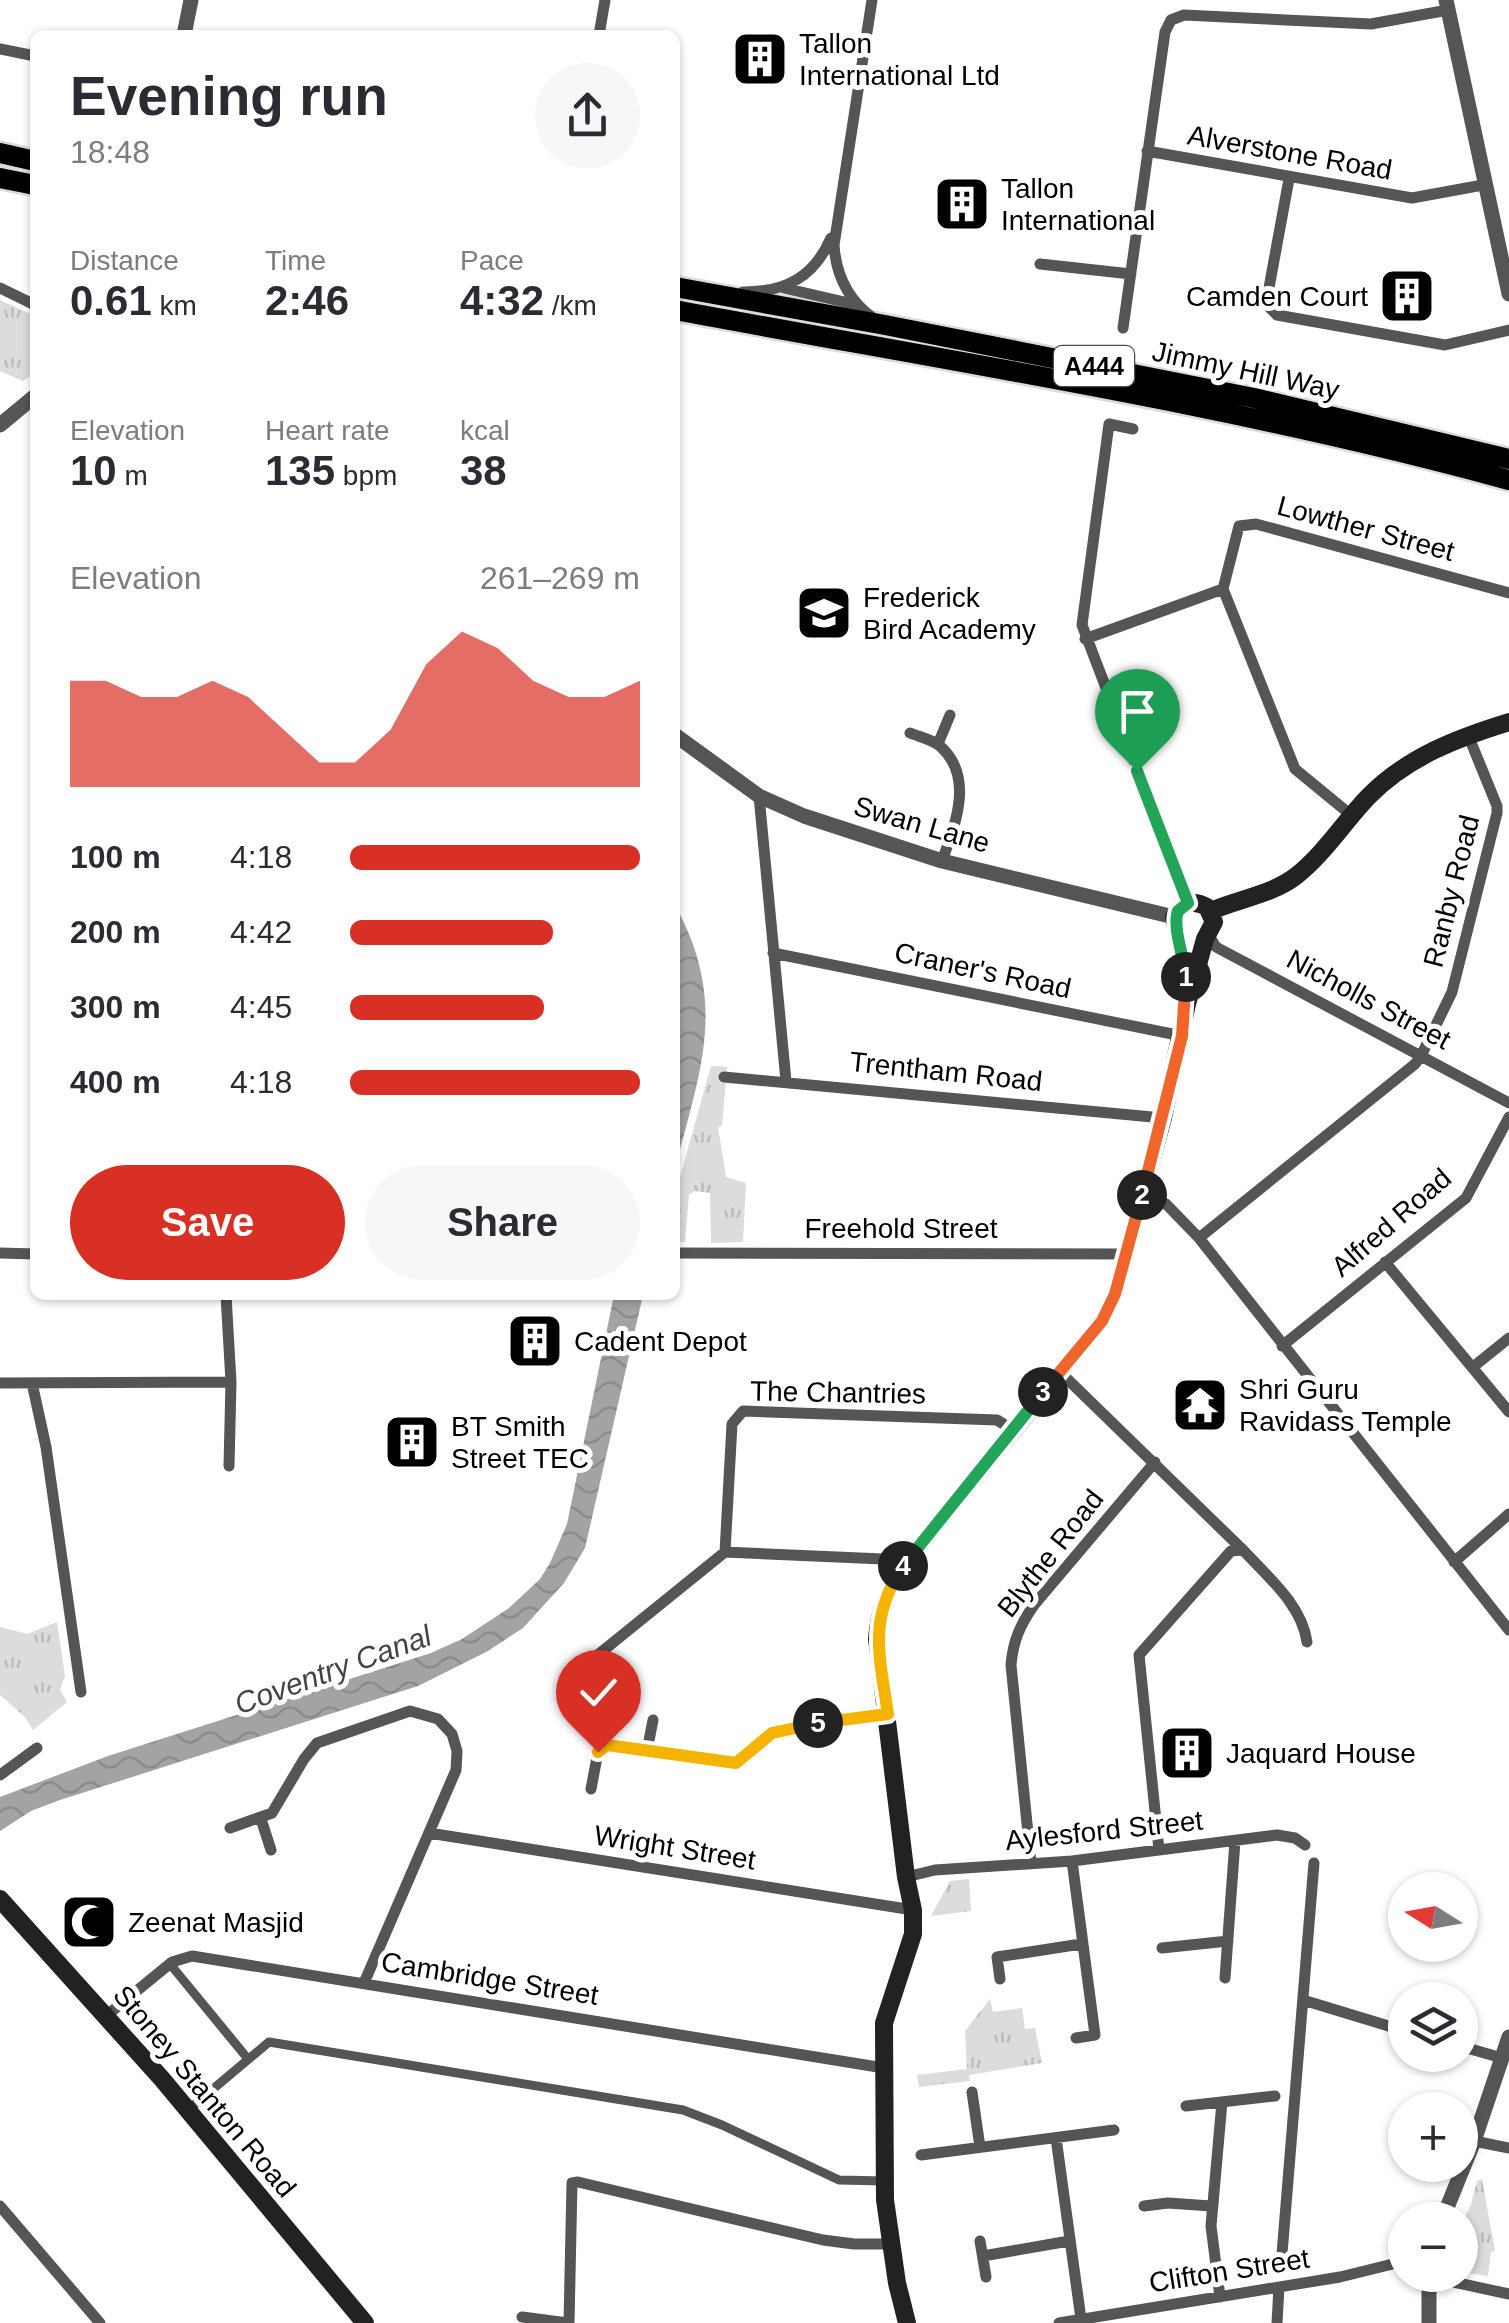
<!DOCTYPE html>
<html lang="en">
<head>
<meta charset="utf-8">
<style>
  body { margin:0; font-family:Helvetica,sans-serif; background:#f7f7f7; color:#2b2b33; height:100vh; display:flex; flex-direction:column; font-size:38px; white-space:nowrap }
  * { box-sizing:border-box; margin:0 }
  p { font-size:32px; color:#7c7c81 }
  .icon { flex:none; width:55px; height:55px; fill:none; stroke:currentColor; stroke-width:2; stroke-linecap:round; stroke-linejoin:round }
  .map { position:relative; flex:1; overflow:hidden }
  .drawer { position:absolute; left:30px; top:30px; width:650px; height:1270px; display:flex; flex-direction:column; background:#fff; border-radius:15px; box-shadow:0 2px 8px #0004 }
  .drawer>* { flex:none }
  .needle { width:65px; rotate:281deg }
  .controls { position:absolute; left:1388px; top:1872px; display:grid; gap:20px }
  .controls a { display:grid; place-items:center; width:90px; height:90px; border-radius:50%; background:#fff; box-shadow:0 2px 8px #0004; font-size:50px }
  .pin { position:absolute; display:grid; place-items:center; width:85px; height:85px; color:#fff; margin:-102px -42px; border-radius:50% 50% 50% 0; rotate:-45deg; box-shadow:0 0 10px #0007 }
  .pin .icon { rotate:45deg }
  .km { position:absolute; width:50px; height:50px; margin:-25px; border-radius:50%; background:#222; color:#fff; font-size:28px; line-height:50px; text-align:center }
  .round { display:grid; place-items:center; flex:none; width:105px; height:105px; border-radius:52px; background:#f7f7f7 }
  .headline { display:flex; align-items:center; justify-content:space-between; height:170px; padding:0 40px }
  h1 { font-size:55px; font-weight:800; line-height:75px }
  .stats { display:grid; grid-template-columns:repeat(3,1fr); gap:15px; height:170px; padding:10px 40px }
  .stats div { display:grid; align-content:center }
  .stats b { font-size:42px; font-weight:800 }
  .stats small { font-size:28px; font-weight:400 }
  .stats p { font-size:28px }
  .chart { height:280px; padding:20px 40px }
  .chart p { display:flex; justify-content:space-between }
  .chart svg { width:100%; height:180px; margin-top:10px; fill:#d93025; opacity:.7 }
  .button { display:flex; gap:20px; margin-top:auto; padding:20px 40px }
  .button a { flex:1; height:115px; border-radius:60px; background:#d93025; color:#fff; font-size:40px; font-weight:800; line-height:115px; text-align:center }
  .button a+a { background:#f7f7f7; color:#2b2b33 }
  ul { padding:0 40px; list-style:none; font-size:32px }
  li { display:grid; grid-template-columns:160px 120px 1fr; align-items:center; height:75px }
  li i { height:25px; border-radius:12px; background:#d93025 }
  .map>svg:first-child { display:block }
  .grass { fill:url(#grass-tufts) }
  .water { fill:url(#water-waves) }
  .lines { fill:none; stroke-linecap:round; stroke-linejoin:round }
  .trunk-casing { stroke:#dbdbdb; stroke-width:25 }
  .pedestrian { stroke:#555; stroke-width:9 }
  .minor { stroke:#555; stroke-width:11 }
  .tertiary { stroke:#555; stroke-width:15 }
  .secondary { stroke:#222; stroke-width:18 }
  .trunk { stroke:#000; stroke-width:20 }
  .split-1-casing { stroke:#fff; stroke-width:20 }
  .split-2-casing { stroke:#fff; stroke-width:20 }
  .split-3-casing { stroke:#fff; stroke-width:20 }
  .split-4-casing { stroke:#fff; stroke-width:20 }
  .split-5-casing { stroke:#fff; stroke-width:20 }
  .split-6-casing { stroke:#fff; stroke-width:20 }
  .split-1 { stroke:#22a559; stroke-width:12 }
  .split-2 { stroke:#f0652b; stroke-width:12 }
  .split-3 { stroke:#f0652b; stroke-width:12 }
  .split-4 { stroke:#22a559; stroke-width:12 }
  .split-5 { stroke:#f5b400; stroke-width:12 }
  .split-6 { stroke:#f5b400; stroke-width:12 }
  .labels { text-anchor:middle; stroke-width:10; stroke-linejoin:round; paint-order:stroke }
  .shield { fill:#fff; stroke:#4c4c4c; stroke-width:2.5 }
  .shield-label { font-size:25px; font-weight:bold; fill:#000 }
  .poi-label { font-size:28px; fill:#000; stroke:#fff; text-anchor:start }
  .street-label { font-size:28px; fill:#000; stroke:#fff }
  .water-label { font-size:30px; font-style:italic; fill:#444; stroke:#fff }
</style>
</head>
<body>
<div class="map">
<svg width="1509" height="2323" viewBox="0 0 1509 2323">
  <defs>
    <pattern id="grass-tufts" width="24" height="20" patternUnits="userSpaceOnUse" patternTransform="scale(2.5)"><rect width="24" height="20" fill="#dcdcdc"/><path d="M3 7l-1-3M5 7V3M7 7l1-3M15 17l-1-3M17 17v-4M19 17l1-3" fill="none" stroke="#bbb"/></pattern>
    <pattern id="water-waves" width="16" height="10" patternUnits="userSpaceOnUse" patternTransform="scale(2.5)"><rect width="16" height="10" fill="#a3a3a3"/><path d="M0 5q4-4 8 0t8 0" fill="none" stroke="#8b8b8b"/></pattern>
  </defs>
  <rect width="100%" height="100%" fill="#fff"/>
  <path class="grass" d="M0,300L35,316V373L23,381L0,371Z
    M711,1066L727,1067L722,1126L718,1127L726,1177L746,1183L743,1242L711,1243L710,1193L695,1191L689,1195L685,1242H675V1195Z
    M57,1622L65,1676L60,1690L67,1702L33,1730L25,1717L0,1695V1627L27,1634Z
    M969,1879L971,1911L931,1916L950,1881Z
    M990,1999L993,2012L1022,2008L1025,2029L1035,2028L1042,2063L969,2075L970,2081L919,2087L917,2075L967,2069L965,2031Z
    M1482,2179L1495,2251L1491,2252L1488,2276L1460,2272V2228L1471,2204L1477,2181Z"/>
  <path class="water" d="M675,905C729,1003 700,1070 675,1169Z
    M614,1295H643L585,1548L564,1583L523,1628L488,1651L418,1686L60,1800L31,1811L0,1831V1797L108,1756L431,1653L462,1639L509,1608L540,1579L550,1563L567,1524Z"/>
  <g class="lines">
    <g class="trunk-casing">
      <path id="trunk" d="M0,153L35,161
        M0,178L35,185
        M675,287L885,325L1254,398L1509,459
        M675,310C953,362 1236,405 1509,480"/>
    </g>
    <path class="pedestrian" d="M170,1964L248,2059
      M188,2110L269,2042L683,2110L722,2125L839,2180L885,2181"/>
    <path class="minor" d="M872,0L834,245C836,275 848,300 873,318
      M599,35L605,0
      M0,49L35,56
      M1147,151L1412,198L1483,185
      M1289,179L1266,304L1277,315L1445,345L1509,330
      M1040,264L1131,274
      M0,288L35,305
      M784,288L853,304
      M743,292C786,292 814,277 831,238
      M1123,328L1165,32L1171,20L1184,15L1371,24L1448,10
      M1133,429L1109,424L1082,625L1188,903
      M1085,639L1223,589
      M910,733C920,737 933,740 940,746C975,777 955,825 942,861
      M938,744L950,715
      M759,796L786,1081
      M1351,815L1295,769L1223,589L1239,526L1256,524L1509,593
      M1209,936L1216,947L1509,1103
      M773,953L1182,1036
      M724,1077L1163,1118
      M1141,1197L1166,1204L1199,1238L1509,1630
      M1199,1238L1415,1064L1421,1056L1452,992L1497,813V806L1468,735
      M0,1253L35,1254
      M675,1253L1127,1254
      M1385,1262L1509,1412
      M226,1295L231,1382L229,1466
      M1282,1346L1466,1198L1509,1117
      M1473,1367L1509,1338
      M1059,1371L1243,1550
      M0,1383L231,1382
      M32,1383L46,1447L81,1692
      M725,1552L732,1424L743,1411L997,1420L1013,1430
      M1454,1562L1509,1514
      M589,1662L725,1552L883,1559L903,1566
      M647,1751L653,1720
      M0,1775L37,1748
      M591,1789L598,1752L602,1746L737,1763C752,1756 758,1741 772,1733C793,1720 861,1717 888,1714
      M261,1819L271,1850
      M230,1828L272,1813L304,1759L317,1743L410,1711L438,1719L452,1734L457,1751L456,1770L364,1983
      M429,1833L913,1910
      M1159,1850L1139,1655L1231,1551L1243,1550C1268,1577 1302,1605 1307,1642
      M1072,1861L1095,2035L1076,2038
      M1031,1863L1011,1665C1013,1641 1020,1625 1034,1605L1155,1462
      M906,1877L935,1870L1072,1861L1277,1835L1295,1838L1305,1845
      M1162,1948L1228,1941
      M1225,1978L1235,1841
      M1000,1979L997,1957L1081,1944
      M1303,2000L1405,2031
      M106,2016L172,1962L192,1956L884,2068
      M1460,2046L1502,2058
      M972,2092L980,2147
      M1186,2106L1275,2096
      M1056,2138L1081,2319
      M1474,2141L1509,2148
      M921,2155L1114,2130
      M0,2206L100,2323
      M1144,2206L1168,2203L1211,2206
      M980,2241L986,2277
      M983,2256L1069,2241
      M1281,2266L1314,1863
      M1430,2277L1509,2294
      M1220,2297L1211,2226L1222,2102
      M522,2317L568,2323
      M569,2323L572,2183L578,2182L823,2240L854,2244H892
      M1059,2323L1340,2277L1405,2261
      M1277,2323L1279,2287"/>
    <path class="tertiary" d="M1446,0L1509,294
      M184,35L191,0
      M0,425L35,396
      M675,735L759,796L804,816L942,861L1174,917
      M1442,2220L1474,2141L1509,2037
      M1429,2275V2323"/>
    <path class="secondary" d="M1211,911C1238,899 1271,895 1296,876C1324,854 1344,822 1368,797C1407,757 1457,738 1509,722
      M0,1899L162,2079L365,2323
      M907,2323L897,2283L885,2200L884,2023L913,1934V1910L906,1877L877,1639C879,1610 888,1590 903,1566L1102,1321L1115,1294L1163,1118L1187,1004L1205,939L1214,922L1207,907C1193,899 1181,903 1174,917L1186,975L1187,1004"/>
    <use href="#trunk" class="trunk"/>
  </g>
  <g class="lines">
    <g class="split-1-casing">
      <path id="split-1" d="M1137,771L1188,903L1178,911C1172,926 1184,958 1186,977"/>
    </g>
    <g class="split-2-casing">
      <path id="split-2" d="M1142,1195L1182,1036L1186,977"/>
    </g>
    <g class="split-3-casing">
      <path id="split-3" d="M1043,1392L1102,1321L1115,1294L1142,1195"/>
    </g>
    <g class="split-4-casing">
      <path id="split-4" d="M903,1566L1043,1392"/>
    </g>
    <g class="split-5-casing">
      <path id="split-5" d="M818,1723L888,1714C879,1654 868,1619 903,1566"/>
    </g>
    <g class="split-6-casing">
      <path id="split-6" d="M598,1752L607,1745L736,1763L772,1733L818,1723"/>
    </g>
    <use href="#split-1" class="split-1"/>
    <use href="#split-2" class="split-2"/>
    <use href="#split-3" class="split-3"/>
    <use href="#split-4" class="split-4"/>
    <use href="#split-5" class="split-5"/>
    <use href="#split-6" class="split-6"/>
  </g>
  <defs>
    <g id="building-square" transform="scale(2.875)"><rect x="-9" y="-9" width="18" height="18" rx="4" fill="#000" stroke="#fff"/><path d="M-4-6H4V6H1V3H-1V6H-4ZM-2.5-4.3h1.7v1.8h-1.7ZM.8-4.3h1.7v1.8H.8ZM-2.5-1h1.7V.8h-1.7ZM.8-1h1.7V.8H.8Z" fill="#fff"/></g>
    <g id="school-square" transform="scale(2.875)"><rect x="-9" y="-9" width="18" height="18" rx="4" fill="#000" stroke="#fff"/><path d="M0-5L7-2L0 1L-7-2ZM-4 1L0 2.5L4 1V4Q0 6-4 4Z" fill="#fff"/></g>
    <g id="temple-square" transform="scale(2.875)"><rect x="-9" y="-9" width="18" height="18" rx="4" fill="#000" stroke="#fff"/><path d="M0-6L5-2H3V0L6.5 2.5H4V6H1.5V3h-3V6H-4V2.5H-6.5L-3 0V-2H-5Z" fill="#fff"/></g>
    <g id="mosque-square" transform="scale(2.875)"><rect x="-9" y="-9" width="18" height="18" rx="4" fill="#000" stroke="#fff"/><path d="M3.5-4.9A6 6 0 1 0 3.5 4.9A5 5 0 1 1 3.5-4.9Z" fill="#fff"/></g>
  </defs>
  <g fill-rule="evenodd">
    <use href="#building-square" x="760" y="59"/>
    <use href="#building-square" x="962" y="204"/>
    <use href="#building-square" x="1407" y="296"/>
    <use href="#school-square" x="824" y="613"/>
    <use href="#building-square" x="535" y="1341"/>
    <use href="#temple-square" x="1200" y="1405"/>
    <use href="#building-square" x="412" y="1442"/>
    <use href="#building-square" x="1187" y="1753"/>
    <use href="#mosque-square" x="89" y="1922"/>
  </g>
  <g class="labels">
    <rect class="shield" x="1054" y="346" width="80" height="40" rx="8"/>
    <g class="shield-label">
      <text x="1094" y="375">A444</text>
    </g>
    <g class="poi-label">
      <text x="799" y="53">Tallon<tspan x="799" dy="32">International Ltd</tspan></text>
      <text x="1001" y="198">Tallon<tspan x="1001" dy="32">International</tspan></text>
      <text x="1368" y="306" text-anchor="end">Camden Court</text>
      <text x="863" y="607">Frederick<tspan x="863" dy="32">Bird Academy</tspan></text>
      <text x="574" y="1351">Cadent Depot</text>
      <text x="1239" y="1399">Shri Guru<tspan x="1239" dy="32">Ravidass Temple</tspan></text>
      <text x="451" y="1436">BT Smith<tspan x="451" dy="32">Street TEC</tspan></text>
      <text x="1226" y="1763">Jaquard House</text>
      <text x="128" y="1932">Zeenat Masjid</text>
    </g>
    <g class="street-label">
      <text transform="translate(1290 152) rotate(10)" y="10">Alverstone Road</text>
      <text transform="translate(1246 370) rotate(12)" y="10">Jimmy Hill Way</text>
      <text transform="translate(1366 528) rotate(15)" y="10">Lowther Street</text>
      <text transform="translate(922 824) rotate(16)" y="10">Swan Lane</text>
      <text transform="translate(1451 891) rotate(-76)" y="10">Ranby Road</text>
      <text transform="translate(983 970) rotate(12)" y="10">Craner's Road</text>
      <text transform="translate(1369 999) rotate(28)" y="10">Nicholls Street</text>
      <text transform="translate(946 1071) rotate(6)" y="10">Trentham Road</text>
      <text transform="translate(1391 1222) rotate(-41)" y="10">Alfred Road</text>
      <text x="901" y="1238">Freehold Street</text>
      <text transform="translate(838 1392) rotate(1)" y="10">The Chantries</text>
      <text transform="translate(1050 1553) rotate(-52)" y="10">Blythe Road</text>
      <text transform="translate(1104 1830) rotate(-6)" y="10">Aylesford Street</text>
      <text transform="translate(675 1847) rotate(9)" y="10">Wright Street</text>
      <text transform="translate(490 1978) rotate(9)" y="10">Cambridge Street</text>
      <text transform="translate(205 2091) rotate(50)" y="10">Stoney Stanton Road</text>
      <text transform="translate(1229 2270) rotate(-9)" y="10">Clifton Street</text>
    </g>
    <g class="water-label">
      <text transform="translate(333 1670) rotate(-20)" y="10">Coventry Canal</text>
    </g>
  </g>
</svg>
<div class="controls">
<a><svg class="needle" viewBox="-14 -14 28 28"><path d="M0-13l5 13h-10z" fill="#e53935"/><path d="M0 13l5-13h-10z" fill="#7c7c81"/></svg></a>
<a><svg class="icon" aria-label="layers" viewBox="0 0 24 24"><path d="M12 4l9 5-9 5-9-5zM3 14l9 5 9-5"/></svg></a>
<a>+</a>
<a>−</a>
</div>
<div class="pin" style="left:1137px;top:771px;background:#1e9e55"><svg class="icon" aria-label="arrive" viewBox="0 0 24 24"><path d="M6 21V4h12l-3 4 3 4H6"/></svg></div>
<div class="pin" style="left:598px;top:1752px;background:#d93025"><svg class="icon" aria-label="check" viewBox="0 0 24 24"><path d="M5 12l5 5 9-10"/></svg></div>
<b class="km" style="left:1186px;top:977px">1</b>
<b class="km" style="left:1142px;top:1195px">2</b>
<b class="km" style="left:1043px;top:1392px">3</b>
<b class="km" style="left:903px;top:1566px">4</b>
<b class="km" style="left:818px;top:1723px">5</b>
<section class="drawer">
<div class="headline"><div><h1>Evening run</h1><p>18:48</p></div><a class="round"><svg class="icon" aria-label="share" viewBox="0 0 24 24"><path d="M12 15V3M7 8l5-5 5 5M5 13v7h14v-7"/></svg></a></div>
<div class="stats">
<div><p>Distance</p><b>0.61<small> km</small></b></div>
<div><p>Time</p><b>2:46</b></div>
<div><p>Pace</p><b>4:32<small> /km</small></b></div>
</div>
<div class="stats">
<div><p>Elevation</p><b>10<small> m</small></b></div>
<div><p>Heart rate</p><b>135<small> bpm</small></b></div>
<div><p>kcal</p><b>38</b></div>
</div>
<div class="chart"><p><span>Elevation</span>261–269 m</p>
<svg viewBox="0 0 160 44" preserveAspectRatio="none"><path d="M0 44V18L10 18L20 22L30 22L40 18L50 22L60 30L70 38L80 38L90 30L100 14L110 6L120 10L130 18L140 22L150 22L160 18V44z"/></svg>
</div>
<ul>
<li><b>100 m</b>4:18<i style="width:100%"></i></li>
<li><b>200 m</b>4:42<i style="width:70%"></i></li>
<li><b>300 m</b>4:45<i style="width:67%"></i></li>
<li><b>400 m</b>4:18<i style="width:100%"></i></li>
</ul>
<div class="button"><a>Save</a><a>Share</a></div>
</section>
</div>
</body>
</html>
